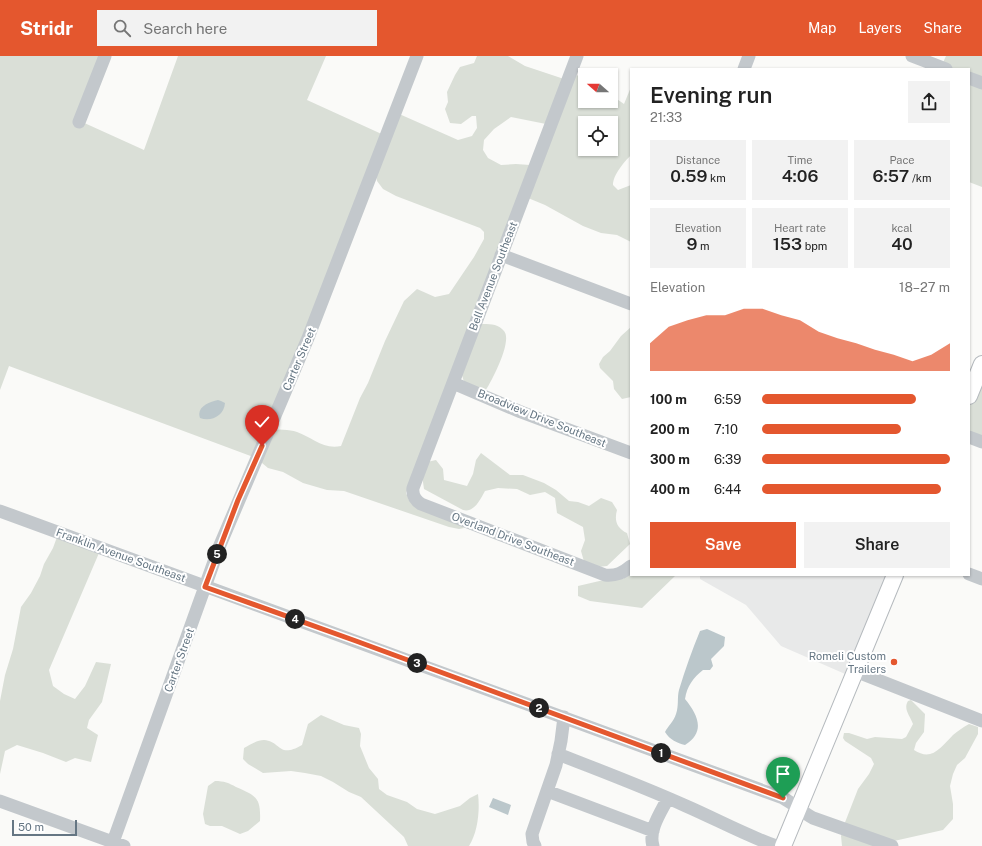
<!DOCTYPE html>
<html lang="en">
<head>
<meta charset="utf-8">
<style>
  body { margin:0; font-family:"Public Sans",sans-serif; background:#f2f2f2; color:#222; height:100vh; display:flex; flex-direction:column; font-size:15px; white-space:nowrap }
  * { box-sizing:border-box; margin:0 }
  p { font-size:13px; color:#767676 }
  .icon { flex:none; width:22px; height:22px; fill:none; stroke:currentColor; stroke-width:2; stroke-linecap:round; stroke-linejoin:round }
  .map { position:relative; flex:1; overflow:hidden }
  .sheet { position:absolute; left:630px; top:12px; width:340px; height:508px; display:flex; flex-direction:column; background:#fff; border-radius:0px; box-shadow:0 1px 3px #0004 }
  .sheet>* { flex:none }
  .needle { width:26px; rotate:291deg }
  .controls { position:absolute; left:578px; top:12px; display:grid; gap:8px }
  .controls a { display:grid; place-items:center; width:40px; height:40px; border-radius:0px; background:#fff; box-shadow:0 1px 3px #0004; font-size:20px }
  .scale { position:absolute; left:12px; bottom:10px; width:65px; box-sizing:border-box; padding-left:4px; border:2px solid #657683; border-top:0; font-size:11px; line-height:14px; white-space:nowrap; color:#657683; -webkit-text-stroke:3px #fff; paint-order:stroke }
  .pin { position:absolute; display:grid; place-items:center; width:34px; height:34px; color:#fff; margin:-41px -17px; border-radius:50% 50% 50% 0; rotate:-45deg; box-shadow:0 0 4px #0007 }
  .pin .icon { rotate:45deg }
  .km { position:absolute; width:20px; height:20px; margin:-10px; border-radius:50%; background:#222; color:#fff; font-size:11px; line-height:20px; text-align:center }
  .round { display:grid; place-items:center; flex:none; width:42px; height:42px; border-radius:0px; background:#f2f2f2 }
  .headline { display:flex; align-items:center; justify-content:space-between; height:68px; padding:0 20px }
  h1 { font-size:22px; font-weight:600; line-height:30px }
  .metrics { display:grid; grid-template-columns:repeat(3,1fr); gap:6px; height:68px; padding:4px 20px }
  .metrics div { display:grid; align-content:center; border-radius:0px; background:#f2f2f2; text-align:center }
  .metrics b { font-size:17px; font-weight:600 }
  .metrics small { font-size:11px; font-weight:400 }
  .metrics p { font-size:11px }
  .chart { height:112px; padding:8px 20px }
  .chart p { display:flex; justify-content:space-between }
  .chart svg { width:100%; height:72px; margin-top:4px; fill:#e4572e; opacity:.7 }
  .primary-button { display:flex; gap:8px; margin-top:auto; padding:8px 20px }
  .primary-button a { flex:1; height:46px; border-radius:0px; background:#e4572e; color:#fff; font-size:16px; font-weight:600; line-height:46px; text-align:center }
  .primary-button a+a { background:#f2f2f2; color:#222 }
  ul { padding:0 20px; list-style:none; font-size:13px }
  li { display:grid; grid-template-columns:64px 48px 1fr; align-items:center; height:30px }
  li i { height:10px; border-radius:5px; background:#e4572e }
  header { display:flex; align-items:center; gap:24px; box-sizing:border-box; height:56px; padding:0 20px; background:#e4572e; color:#fff }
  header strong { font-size:19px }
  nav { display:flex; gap:22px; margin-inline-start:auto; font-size:14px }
  .search { width:280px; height:36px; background:#f2f2f2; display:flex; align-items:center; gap:10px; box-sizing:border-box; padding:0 14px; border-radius:0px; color:#767676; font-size:15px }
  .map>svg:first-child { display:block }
  .built { fill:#e8e9e9 }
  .green { fill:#dadfd7; fill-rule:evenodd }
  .water { fill:#bbc7cb }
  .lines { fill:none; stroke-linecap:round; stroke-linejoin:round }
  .major-casing { stroke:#b5babe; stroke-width:18 }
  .minor { stroke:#c3c8cc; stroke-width:13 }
  .major { stroke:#fff; stroke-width:16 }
  .route-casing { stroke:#fff; stroke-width:8 }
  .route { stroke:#e4572e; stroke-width:5 }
  .poi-dot { fill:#e4572e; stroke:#fff; stroke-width:1.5 }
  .labels { text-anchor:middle; stroke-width:4; stroke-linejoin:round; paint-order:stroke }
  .street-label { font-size:11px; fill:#657683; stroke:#fff }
  .poi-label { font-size:11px; fill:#657683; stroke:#fff; text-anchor:end }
</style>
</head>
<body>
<header>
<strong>Stridr</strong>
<div class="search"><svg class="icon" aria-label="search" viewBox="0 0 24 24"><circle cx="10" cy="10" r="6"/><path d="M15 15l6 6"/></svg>Search here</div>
<nav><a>Map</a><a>Layers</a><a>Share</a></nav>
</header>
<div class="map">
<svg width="982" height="790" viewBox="0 0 982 790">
  <rect width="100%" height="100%" fill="#fafaf8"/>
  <path class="built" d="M700,519H895L852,621L781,590L746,549L700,523Z"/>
  <path class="green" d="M0,0H105L80,65L144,94L178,0H326L307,44L386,80L269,373C278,374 289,373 297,376C312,381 323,394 341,390L360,342L368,327L385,285L404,245L417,233L435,241L449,238L474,201L484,183V176L480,172L396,140L383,133L377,125L375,114L397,57L458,84L472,80L477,72L476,60H472L461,68L450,67L445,53L448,46L447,36L455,19L460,11L474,7L477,0H508L525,10L564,23L546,68L511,61L494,73L484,84L483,94L488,102L501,109L516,108L530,109L406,437L409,444L460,468L464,472L459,473L449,471L344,435L327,434L303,427L283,416L268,412L256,402L9,310L0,334Z
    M946,0H982V131L969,126V13H940Z
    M574,19L581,20L585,27V45H611V39L624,48L631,31V99C624,106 613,119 613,129L618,134L631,129V186L617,179L601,177L583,170L545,149L528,142ZM585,67H611V93H585Z
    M478,268C487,268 498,267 504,275C513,285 491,327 484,337L464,326L461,316Z
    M631,271V341L622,343L614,333L613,325L600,312L599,308L603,301L610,295L621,280Z
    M982,308V386L969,381V340Z
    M481,397L510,419H523L544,427L556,434L569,445L578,446L589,450L601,442L612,446L617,454C614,465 617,472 627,477L630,488L607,510L598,511L585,509L581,495L585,484L583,471L557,457L555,442L545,436L530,439L517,433L498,432L485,435C480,444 474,457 463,454L424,433L422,419L427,406L436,404L443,413L444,424L467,430L473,418L476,404Z
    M57,481L99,497L49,614L53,630L64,638L75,643L85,630L96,606L111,608L102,646L89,664L87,672L98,679L91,706L75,702L66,706L43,697L17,689L5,695L0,718V645L5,619L13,593L21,551L31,537L40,520L44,508L53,492Z
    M631,516V519H676L642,552L590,545L578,540V530L608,523H623Z
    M911,644L925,658L924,676L916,687L914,694C932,706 941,691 953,679C958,675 963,671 969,668L978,671V678L965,702L957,709L953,718L950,730L953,748V763L943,774L894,785L886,790H842L841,780L844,769L858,733L869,718L874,708L871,702L845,685L843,682L844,677H849L867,683L875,681L902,683L906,681L913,668C910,660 903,653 908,645Z
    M321,659L344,669L359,672L361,678L360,690L369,712L378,723L379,733L387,739L407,746L417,753L435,758L460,750L470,742L478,738C480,754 478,776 469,790H408L404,781L361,741L349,736L333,726L321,720L305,717L291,715L263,717L248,708L243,703L244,692C250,689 257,684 264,684C281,685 278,703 302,689L308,668Z
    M215,725C224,725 229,727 236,731C256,740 261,741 260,765L248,775L240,778L222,770H210L205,768L203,758L208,730Z"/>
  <path class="water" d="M218,344L221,345L225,347C224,360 211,366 200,362C196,351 209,346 218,344Z
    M707,573L725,581L724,590L711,603L713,610L710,614H703C693,622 687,630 685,643C698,659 706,676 685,689C677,687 670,684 665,676C668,670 674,665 676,658C679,650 677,641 679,634C685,614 692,594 700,575Z
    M493,742L511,749L508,759L489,751Z"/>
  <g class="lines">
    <g class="major-casing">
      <path id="major" d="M969,340L982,308
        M783,790L895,519"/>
    </g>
    <path class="minor" d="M577,0L413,432C412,439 415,444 421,448L605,519C616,520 623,517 631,510
      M912,0L946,13
      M744,13L749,0
      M969,22L982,27
      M79,66L105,0
      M501,199L631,248
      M453,327L521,356L631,397
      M969,381L982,386
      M0,455L783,742C794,748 802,756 813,762L892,790
      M969,518L982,523
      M855,615L982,665
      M558,698C601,715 644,731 686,750C716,763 745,779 776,790
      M547,735L653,775
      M0,745L124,790
      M113,786L220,489L308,282L417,0
      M535,790L533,786L532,778L556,709L561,685L564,661
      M653,790C648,774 661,756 668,742"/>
    <use href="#major" class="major"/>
  </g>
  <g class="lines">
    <g class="route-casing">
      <path id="route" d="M262,390L238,444L205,531L356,585L783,742"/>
    </g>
    <use href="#route" class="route"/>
  </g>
  <circle class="poi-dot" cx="894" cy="606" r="4"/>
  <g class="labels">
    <g class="street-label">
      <text transform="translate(493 220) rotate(-69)" y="4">Bell Avenue Southeast</text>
      <text transform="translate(299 303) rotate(-67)" y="4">Carter Street</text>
      <text transform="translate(542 362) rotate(22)" y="4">Broadview Drive Southeast</text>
      <text transform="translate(513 483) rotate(21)" y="4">Overland Drive Southeast</text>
      <text transform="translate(121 499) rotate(20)" y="4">Franklin Avenue Southeast</text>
      <text transform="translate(179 604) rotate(-70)" y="4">Carter Street</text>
    </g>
    <g class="poi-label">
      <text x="886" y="604">Romeli Custom<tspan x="886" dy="13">Trailers</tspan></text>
    </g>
  </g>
</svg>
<div class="controls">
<a><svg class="needle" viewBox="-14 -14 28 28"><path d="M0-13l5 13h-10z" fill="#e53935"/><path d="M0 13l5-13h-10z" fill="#767676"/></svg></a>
<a><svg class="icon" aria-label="locate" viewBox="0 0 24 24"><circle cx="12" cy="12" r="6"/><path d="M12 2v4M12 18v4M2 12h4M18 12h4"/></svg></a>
</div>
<div class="scale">50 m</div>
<div class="pin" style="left:783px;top:742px;background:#1e9e55"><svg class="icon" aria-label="arrive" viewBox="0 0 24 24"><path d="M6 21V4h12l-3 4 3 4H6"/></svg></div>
<div class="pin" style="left:262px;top:390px;background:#d93025"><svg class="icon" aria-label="check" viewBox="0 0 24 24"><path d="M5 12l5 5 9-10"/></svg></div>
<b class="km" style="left:661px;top:697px">1</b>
<b class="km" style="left:539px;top:652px">2</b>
<b class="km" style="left:417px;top:607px">3</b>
<b class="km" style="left:295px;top:563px">4</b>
<b class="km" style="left:217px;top:498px">5</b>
<section class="sheet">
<div class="headline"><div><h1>Evening run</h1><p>21:33</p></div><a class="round"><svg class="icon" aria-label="share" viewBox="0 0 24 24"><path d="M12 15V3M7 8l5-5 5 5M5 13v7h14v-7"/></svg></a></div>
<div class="metrics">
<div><p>Distance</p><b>0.59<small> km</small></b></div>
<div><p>Time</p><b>4:06</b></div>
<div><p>Pace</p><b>6:57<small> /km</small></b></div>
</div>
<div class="metrics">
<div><p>Elevation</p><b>9<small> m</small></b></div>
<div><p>Heart rate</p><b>153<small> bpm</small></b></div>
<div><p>kcal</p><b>40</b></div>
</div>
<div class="chart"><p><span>Elevation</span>18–27 m</p>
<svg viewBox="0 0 160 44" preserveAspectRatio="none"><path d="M0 44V27L10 17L20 13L30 10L40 10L50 6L60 6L70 10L80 13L90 20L100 24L110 27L120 31L130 34L140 38L150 34L160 27V44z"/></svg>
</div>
<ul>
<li><b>100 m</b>6:59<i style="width:82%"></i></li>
<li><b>200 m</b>7:10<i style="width:74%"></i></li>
<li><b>300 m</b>6:39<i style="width:100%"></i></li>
<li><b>400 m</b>6:44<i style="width:95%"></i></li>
</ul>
<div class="primary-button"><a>Save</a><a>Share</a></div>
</section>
</div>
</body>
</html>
